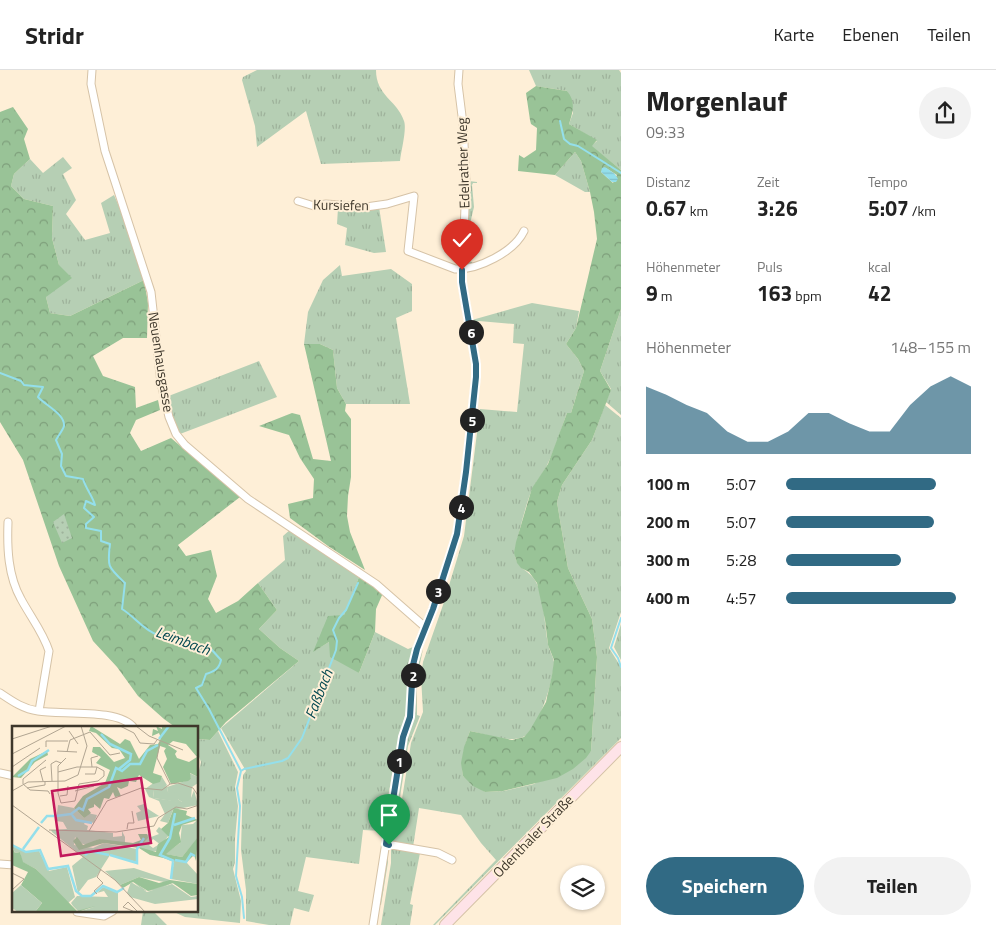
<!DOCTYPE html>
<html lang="de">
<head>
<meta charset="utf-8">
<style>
  body { margin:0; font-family:"Titillium Web",sans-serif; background:#f2f2f2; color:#222; height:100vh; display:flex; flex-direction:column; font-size:19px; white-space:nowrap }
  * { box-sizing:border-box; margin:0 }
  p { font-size:16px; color:#767676 }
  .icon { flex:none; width:28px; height:28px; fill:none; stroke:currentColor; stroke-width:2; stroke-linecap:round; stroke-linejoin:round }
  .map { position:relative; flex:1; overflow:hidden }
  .sheet { display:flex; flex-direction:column; background:#fff; width:375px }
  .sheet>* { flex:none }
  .buttons { position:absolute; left:560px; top:795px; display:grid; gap:10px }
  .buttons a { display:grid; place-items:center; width:45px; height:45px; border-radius:50%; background:#fff; box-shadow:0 1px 4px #0004; font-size:25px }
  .pin { position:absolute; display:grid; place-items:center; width:42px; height:42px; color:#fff; margin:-51px -21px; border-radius:50% 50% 50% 0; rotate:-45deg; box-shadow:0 0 5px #0007 }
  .pin .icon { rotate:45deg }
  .km { position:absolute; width:25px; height:25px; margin:-12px; border-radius:50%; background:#222; color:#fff; font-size:14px; line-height:25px; text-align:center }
  .round { display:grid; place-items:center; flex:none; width:52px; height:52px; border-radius:26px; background:#f2f2f2 }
  .overview { display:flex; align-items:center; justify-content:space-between; height:85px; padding:0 25px }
  h1 { font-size:28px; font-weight:700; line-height:38px }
  .metrics { display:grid; grid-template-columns:repeat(3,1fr); gap:8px; height:85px; padding:5px 25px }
  .metrics div { display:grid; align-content:center }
  .metrics b { font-size:21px; font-weight:700 }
  .metrics small { font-size:14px; font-weight:400 }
  .metrics p { font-size:14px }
  .chart { height:140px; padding:10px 25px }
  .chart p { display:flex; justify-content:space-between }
  .chart svg { width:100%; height:90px; margin-top:5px; fill:#316a84; opacity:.7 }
  .cta { display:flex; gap:10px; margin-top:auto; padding:10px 25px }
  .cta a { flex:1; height:58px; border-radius:30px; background:#316a84; color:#fff; font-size:20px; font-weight:700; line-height:58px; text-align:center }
  .cta a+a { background:#f2f2f2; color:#222 }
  ul { padding:0 25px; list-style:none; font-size:16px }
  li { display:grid; grid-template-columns:80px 60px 1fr; align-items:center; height:38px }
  li i { height:12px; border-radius:6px; background:#316a84 }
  header { display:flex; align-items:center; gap:30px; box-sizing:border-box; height:70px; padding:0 25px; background:#fff; border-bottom:1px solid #e0e0e0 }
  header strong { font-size:24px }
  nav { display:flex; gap:28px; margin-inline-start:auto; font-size:18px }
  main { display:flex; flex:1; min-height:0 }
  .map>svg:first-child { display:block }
  .grass { fill:url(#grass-tufts) }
  .forest { fill:url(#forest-crowns); fill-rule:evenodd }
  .park { fill:url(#park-dots) }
  .water { fill:url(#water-rules) }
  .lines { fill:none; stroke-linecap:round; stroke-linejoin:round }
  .stream { stroke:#94dfeb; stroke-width:2 }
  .minor-casing { stroke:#d6c3a7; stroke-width:9 }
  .secondary-casing { stroke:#d6c3a7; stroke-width:12 }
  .minor { stroke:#fff; stroke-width:7 }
  .secondary { stroke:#fee3e8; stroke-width:10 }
  .route-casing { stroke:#fff; stroke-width:10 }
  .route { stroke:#316a84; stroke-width:6 }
  .labels { text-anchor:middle; stroke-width:4; stroke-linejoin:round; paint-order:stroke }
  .street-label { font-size:14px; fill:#3e372b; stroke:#feefd7 }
  .water-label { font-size:15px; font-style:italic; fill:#004750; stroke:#feefd7 }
  .inset-river { fill:none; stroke:#94dfeb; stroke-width:2.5 }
  .inset-road { fill:none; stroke:#b1a592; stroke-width:1 }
  .view { fill:#c2185b; fill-opacity:0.15; stroke:#c2185b; stroke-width:2.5 }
  .inset-edge { fill:none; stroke:#3e372b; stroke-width:2.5 }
</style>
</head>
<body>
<header>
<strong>Stridr</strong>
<nav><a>Karte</a><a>Ebenen</a><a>Teilen</a></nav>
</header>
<main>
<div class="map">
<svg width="621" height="855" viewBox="0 0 621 855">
  <defs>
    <pattern id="grass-tufts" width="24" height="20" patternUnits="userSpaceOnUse" patternTransform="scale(1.25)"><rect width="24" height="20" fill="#b6cfb4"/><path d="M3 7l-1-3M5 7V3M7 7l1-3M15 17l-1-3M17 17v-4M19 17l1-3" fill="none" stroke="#9eb29b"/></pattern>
    <pattern id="forest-crowns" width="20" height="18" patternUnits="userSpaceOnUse" patternTransform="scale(1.25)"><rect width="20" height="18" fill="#99c397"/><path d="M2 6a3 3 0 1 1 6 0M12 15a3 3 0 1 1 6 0" fill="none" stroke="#7e9f7b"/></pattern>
    <pattern id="park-dots" width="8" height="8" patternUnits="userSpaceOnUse" patternTransform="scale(1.25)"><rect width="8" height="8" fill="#b6cfb4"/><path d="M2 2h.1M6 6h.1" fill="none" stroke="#9eb29b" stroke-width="1.8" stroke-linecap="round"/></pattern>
    <pattern id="water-rules" width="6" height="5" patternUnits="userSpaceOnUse" patternTransform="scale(1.25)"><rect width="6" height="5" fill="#94dfeb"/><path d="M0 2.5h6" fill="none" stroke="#81c0ca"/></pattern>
  </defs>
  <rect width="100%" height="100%" fill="#feefd7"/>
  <path class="grass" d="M257,0H376C376,26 397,30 404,51C407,59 401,81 400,91L321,94L306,41L257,77L255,56L242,10L243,7Z
    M529,0H619L621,3V100L591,76L597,71L569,54L573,43L567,21L536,16Z
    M575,82L581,91L590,122H585L555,105Z
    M63,87L72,98L63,104L76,130L66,144L85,170L110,163L101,133L114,125L129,159L144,210L70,246L50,243L46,227L59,195L52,168L53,136L24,129L11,116L14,104L30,89L43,103Z
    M469,111L477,112V113H473L472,115L474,137L469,158L468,191L472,192L473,194L468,195L465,193Z
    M379,137L386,182L374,183L345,175L347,158L337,154L338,138Z
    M340,195L342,206L391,199L412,214V241L396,248L410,334H346L337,318L333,280L320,274H304L308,242L323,210Z
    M532,233L579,241L576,258L566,274L578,289L584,301L571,343H567C561,359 556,377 548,393C544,403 535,412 531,422C527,431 514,478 515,485C516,499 532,501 537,514C545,532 544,554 548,574C549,580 553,586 554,592C554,608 539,660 523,667C508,673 486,664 470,661C464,677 461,689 463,706L485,722L504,721L534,714L591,681L597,587L592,549L568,498L557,432L562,415L592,370L605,335L621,348V542L609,578L621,597V668L435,855H433L496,790L481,773L461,745L419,738L413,777L392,773L397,760L411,673L423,642L421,606L423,592L443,535L464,466L480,339L517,342L524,274L513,273L514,254L479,251L473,253L472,250Z
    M621,239V345L606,332L611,319L600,301Z
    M259,291L277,327L180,364L175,355L166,327Z
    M291,459L359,507L344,545L314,581L329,572L359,603L375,562L408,579L413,577L408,604V634L398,672L382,761L363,760L359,794L306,787L298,821L314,825L309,842L294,838L290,855H269L246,851V820L241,780L243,705L246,701L221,658L299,591L280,578L259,559L277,540L258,513L285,490L283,466Z
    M621,554V590L614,577Z
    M423,579L417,608V645L420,646L408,676L395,759L389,773L416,601Z
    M218,661L238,702L235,717L238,736L235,769V792L233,799L241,831L240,853L185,847L172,841H198V705L201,692L198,684V669L210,670Z
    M391,778L420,783L410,834L413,835L410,855H381L391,793Z
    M387,781L388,792L381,835H379Z
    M143,841H153L167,855H141Z"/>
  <path class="forest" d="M536,16L567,21C576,31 573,42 569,54L597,70L592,76L621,100V239L600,301L611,320L592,370L562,415L557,432L568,498L592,549L597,587L591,681L586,688L573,699L557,708L503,721L485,722L473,716L463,706L461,693L464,677L470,661L512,670L524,667L530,660L546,632L552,605L554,590L548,575L545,550L537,513L529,502L521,498L517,493L514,483L516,472L532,418L548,394L567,343H571L584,301L578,289L566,274L576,258L597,169L594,142L590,122L581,91L575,82L555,105L518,101L519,85L524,88L536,80L537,58L531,54L530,50L526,23ZM604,97L617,105L613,113L601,102Z
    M13,37L28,59L24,69L30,89L14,104L11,116L24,129L53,136L52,168L59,195L72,208L46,227L50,243L70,246L144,210L148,233L147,268H123L93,286L103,306L135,317L136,338L158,330L160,340L136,350L130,363L141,381L171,368L240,427L178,475L186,486L211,480L217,506L208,529L216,543L238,531L258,513L277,540L259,559L280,578L299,591L226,652L210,670L198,669V658L175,657L164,649L138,626L117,597L93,571L59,496L23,390L0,352V42Z
    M304,274H320L333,280L337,318L346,334L345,341L351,349V407L348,426L347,446L350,462L365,500L328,476L290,448L288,434L313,428L314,409L300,388L289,365L259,356L292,343L300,345L313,389L331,391Z
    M359,507L374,515L383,523L376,539L375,562L359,603L330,587L329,572L313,582L328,546L344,545Z"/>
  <path class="park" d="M64,444L72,468L62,473L53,452Z"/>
  <path class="water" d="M605,97L615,104L618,109L616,112H612L601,102L602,98Z"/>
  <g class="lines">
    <path class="stream" d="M560,51L564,69L570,74L578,76L621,103
      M0,303L21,311L24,315L43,317L38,327C45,335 65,344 64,356C63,360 58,366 56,370L62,384L61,396L66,406L83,409C86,419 92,425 95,435L86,431L84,438L94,447L86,454V458L101,461V471L110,474C107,497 108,497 125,513L122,539C134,546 144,561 158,565C162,566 167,565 170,566C179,568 188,575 196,579L201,576L211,579L221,590C219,599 215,601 206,604L202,615L196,618L209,639L241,701L237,718L240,736L236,806L242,827L244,848
      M621,548L611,578L618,588L621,597
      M241,701L244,699L282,691L288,688L302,668L336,580L337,571L333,560L339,548L346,540L358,513"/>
    <g class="minor-casing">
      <path id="minor" d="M92,0L91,14L105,81L151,222L161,313L169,347L176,364L185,375L248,429L376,514L425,557
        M298,131L314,136L326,134L366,137L387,134L414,126L408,181L455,199C478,200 514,182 524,161
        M8,452C7,478 8,506 21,529C30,546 43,562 49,581L39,641
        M0,623C12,631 23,639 38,641C60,645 120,638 134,658
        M0,703L14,706
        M386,774L438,783L452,790
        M0,794L14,795
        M77,842L104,846L113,841
        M373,855L396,708L403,667L410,647L412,632L413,595L417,579L433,539L457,464L466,402L476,307V294L462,212L466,112L463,54L458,14L459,0"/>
    </g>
    <g class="secondary-casing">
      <path id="secondary" d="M445,855L621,677"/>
    </g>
    <use href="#minor" class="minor"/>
    <use href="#secondary" class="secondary"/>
  </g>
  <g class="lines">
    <g class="route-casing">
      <path id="route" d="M389,775L386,774L403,667L410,647L413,595L417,579L433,539L457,464L466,402L476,307V294L462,212V200"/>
    </g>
    <use href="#route" class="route"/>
  </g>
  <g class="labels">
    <g class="street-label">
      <text transform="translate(463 93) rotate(-92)" y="5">Edelrather Weg</text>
      <text transform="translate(341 135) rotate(1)" y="5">Kursiefen</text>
      <text transform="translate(161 292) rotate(81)" y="5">Neuenhausgasse</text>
      <text transform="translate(533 766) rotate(-46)" y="5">Odenthaler Straße</text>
    </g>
    <g class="water-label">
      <text transform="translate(183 571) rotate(20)" y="5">Leimbach</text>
      <text transform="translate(319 624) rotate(-69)" y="5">Faßbach</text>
    </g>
  </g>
  <g transform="translate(12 656)">
    <rect width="186" height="186" fill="#feefd7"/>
    <path d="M177,47L186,51V57L180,61L179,72L182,64L186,79L161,84L156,97L148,95L153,88L147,75L137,71L133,63L150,51L155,59L152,63L141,64L142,72L170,76L156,66L155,61L179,53ZM132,78L136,83L147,90L126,95L124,87L129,85L125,80ZM46,79L62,82L72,92L75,87L85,89L82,97L74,95L72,98L76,100L75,104L101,107V111L110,110V105L113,111V116L106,118L87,113L76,119L67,117L63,111L62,119L81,122L92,117L125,123V136L98,129L84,151L76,154L66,167L60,140L71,131L40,106L39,104L55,103L51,96L44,95ZM186,93V112L170,131L153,128L168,117L170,99L181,98ZM147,101L157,109L149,119L141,113L137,119L141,122L146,119V125L134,126L127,121L136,108L138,107L139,111L147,108L144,105ZM0,120L15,126L27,125L37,145L55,141L63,171L56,177L52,174L24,143L10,136L8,126L3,127ZM149,131L175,137L186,149V158L159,153L162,136ZM122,142L158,154V157H161L165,158L171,163L160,157L148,163L144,164L135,165L130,164L122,156H119L111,162L118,156H122L135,165L157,157L127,151L108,159L93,145ZM91,161L106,167V186H66L82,181L66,185L61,180L59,177L65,170L96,171L92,165L85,167Z" fill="#b6cfb4"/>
    <path d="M79,0L108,18L113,13L118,15L127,33L138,19L146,18L149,12L147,7L140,10L141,3L146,5L144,0L150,3V0H186V51L178,47L179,53L176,55L159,58L151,41L155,33L152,25L154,22L148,20L141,47L150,50L148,56L141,58L127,49L124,56L117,55L116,60L109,63L105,61L109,70L103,71L101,66L97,73L92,72L88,83L82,78V81L76,83L79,87L72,92L62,82L71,70L93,57L98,44L84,37L89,31L80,26L81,21H88L102,36L113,32L107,23L100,22L84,7L77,5ZM161,15L174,18L185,31L177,36L165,32L163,28L165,25L156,19ZM35,25L36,29L23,36L9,52L0,51L18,33ZM162,82L175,85L174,89L186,94L170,99L167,107L169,116L154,128L170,131L186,111L184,135L182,129L174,137L138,129L127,122L92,117L67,124L61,115L65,111L71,119L87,113L121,117L129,114L126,108H135L136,112L127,121L144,126L146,118L157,111L149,103L156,97ZM0,121L3,127L8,126L11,136L24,143L65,185L83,180L66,186H23L30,177L9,159L16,146L0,139ZM127,151L147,157L158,154L186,158V169L179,170L161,157L136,165L121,156L111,162L108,159Z" fill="#99c397" fill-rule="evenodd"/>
    <path d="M9,159L30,177L23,186H6L0,182V167Z" fill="#b6cfb4"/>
    <path d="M119,156L135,166L160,158L179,171L186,170V173L143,178L118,171L115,167Z" fill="#b6cfb4"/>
    <path d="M155,61L156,66L166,67V73L171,77L142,72L141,64Z" fill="#b6cfb4"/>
    <path class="inset-river" d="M89,8L98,18L119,28L118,34L107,43M147,13L157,0M6,50L16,44L20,35L37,24M60,89L64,94L80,97M44,90L59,88L67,82L71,84L75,73L97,61L104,42L110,45L118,38H128L135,25L146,19M29,97L35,90H42M162,99L183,92M0,119L14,126L28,124L36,143L56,140L64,165L70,170H79L91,160L105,166L112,162M11,123L27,101M73,129L78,125L97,129M98,129L125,137V123L132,112M163,134L174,136L179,128L183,130M162,135L148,129L158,112L163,87M159,153L161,136"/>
    <path class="inset-road" d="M108,0L122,7L128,17L142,18L145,14M124,0L137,10L171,24M57,5L66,18M0,13L40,0M148,16L145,32L158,58M34,21V15H56M45,25L65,26M55,26L58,14L78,6L98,29L108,27M0,28L54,0M0,41L28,22M80,41L79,32L86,30M46,46L65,41H85L92,45V50L86,55L67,58L63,75L49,77L46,67V40L54,32M73,48H83L85,41M31,55L28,44L34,41M40,55L39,38L44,35L49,37M11,58V53L34,34M11,58L18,64L36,65L38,68M158,58L166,57L181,62L187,71M15,62L33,59V55M0,65L16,56L53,55L66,49L75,20L69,0M63,65L82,60M48,70L55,69L56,60M0,79L103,154L133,186M115,103L116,97H122L120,85M37,104L104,106L142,100L146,92L164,81L175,83L187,79M77,105L95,75L129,62L150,64L158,58M0,147L12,153L0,164M85,168L82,165L91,157L85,151L89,143M123,186L111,181L116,176L126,186"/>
    <path class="view" d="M129,52L139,117L49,130L40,65Z"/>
    <rect width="186" height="186" class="inset-edge"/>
  </g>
</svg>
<div class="buttons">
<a><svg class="icon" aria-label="layers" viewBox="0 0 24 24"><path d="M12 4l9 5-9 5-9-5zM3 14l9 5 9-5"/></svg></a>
</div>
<div class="pin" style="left:389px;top:775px;background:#1e9e55"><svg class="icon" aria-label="arrive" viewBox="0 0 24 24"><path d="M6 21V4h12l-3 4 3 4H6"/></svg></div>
<div class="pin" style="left:462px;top:200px;background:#d93025"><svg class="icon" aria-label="check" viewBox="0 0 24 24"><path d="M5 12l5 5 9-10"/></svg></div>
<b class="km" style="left:399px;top:691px">1</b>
<b class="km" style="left:413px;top:605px">2</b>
<b class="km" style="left:438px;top:521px">3</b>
<b class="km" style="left:461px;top:437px">4</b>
<b class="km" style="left:472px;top:350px">5</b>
<b class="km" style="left:471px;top:262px">6</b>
</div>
<section class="sheet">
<div class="overview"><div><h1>Morgenlauf</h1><p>09:33</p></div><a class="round"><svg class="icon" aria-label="share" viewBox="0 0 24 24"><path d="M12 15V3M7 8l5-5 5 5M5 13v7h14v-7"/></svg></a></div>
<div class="metrics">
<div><p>Distanz</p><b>0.67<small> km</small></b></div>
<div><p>Zeit</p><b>3:26</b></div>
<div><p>Tempo</p><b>5:07<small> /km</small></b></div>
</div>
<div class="metrics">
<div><p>Höhenmeter</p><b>9<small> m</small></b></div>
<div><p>Puls</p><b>163<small> bpm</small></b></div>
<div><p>kcal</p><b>42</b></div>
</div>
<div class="chart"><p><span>Höhenmeter</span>148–155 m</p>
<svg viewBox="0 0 160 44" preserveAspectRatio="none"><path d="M0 44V11L10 15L20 20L30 24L40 33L50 38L60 38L70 33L80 24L90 24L100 29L110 33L120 33L130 20L140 11L150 6L160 11V44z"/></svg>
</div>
<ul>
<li><b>100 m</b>5:07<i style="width:81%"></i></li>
<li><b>200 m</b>5:07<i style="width:80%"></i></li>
<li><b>300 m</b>5:28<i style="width:62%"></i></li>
<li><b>400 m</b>4:57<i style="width:92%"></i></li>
</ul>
<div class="cta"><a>Speichern</a><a>Teilen</a></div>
</section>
</main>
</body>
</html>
